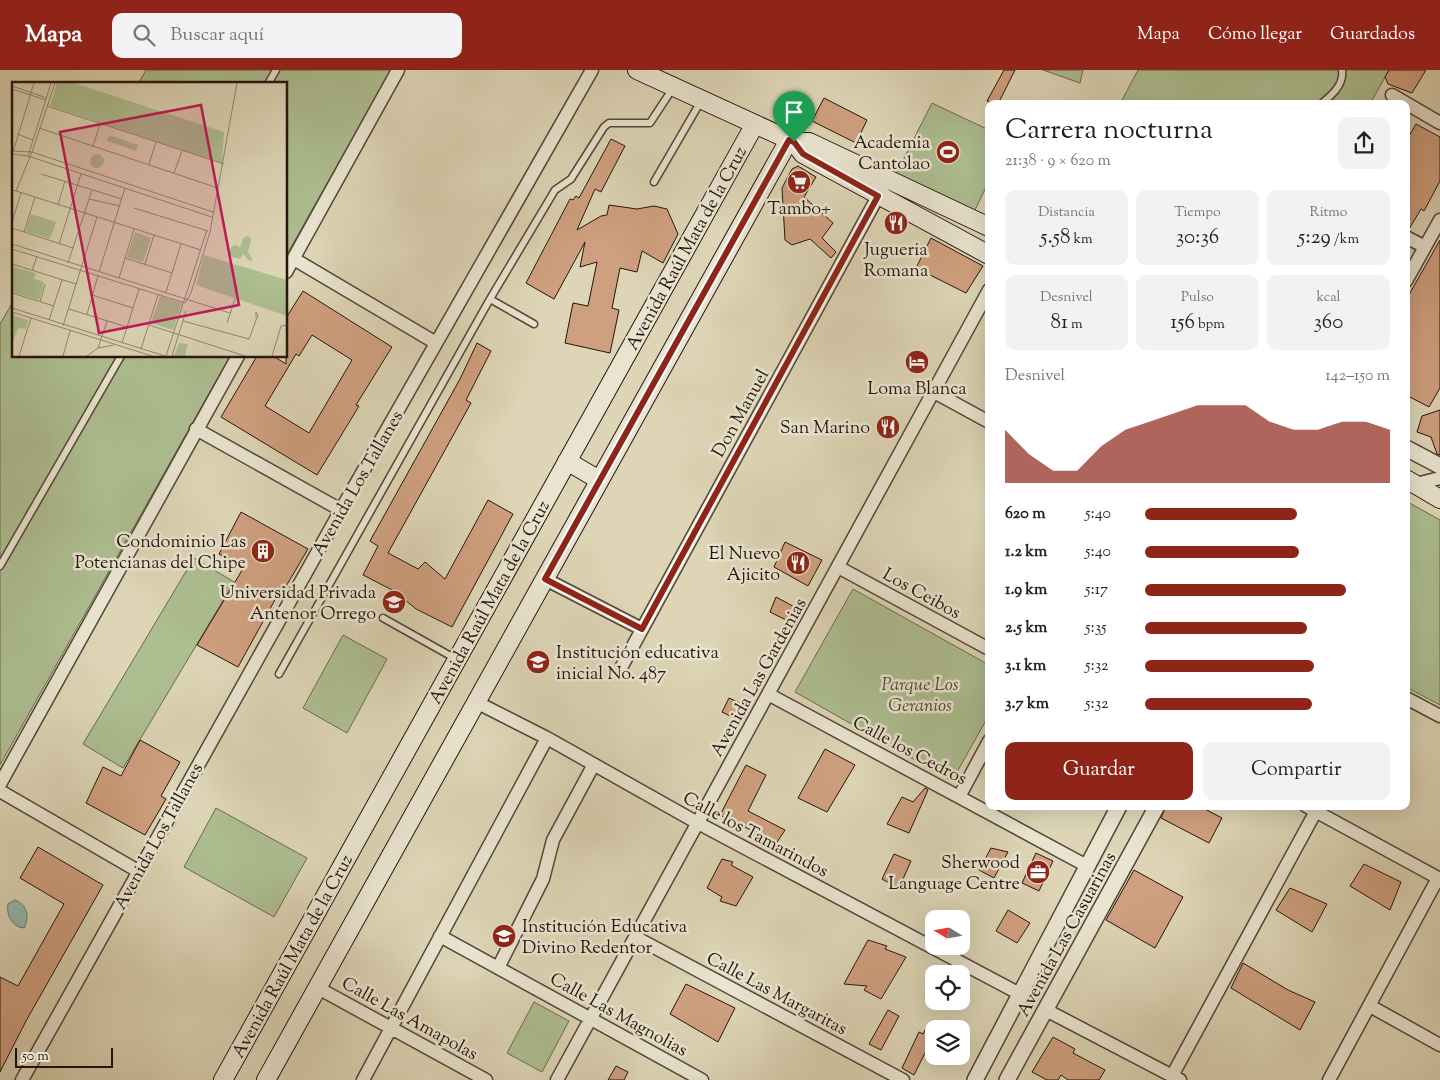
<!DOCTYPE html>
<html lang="es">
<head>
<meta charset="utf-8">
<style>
  body { margin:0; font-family:"Sorts Mill Goudy",serif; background:#f2f2f2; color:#222; height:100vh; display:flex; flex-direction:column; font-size:19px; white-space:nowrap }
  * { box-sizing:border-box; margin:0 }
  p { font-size:16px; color:#767676 }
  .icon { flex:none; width:28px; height:28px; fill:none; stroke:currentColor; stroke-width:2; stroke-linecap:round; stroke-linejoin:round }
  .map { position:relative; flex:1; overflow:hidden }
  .panel { position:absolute; left:985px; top:30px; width:425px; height:710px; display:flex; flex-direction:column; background:#fff; border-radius:10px; box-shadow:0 5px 20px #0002 }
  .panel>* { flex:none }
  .needle { width:32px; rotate:281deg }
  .controls { position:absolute; left:925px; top:840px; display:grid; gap:10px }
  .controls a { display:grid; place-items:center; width:45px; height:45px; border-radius:10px; background:#fff; box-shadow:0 5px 20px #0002; font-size:25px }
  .scale { position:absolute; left:15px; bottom:12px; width:98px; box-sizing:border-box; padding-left:5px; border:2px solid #25150d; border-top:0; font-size:14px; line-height:18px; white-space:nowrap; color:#25150d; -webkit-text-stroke:4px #e9e4d0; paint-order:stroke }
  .pin { position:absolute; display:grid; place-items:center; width:42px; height:42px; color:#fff; margin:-51px -21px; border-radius:50% 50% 50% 0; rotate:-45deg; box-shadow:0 0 5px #0007 }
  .pin .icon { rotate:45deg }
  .round { display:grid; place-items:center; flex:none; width:52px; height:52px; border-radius:10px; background:#f2f2f2 }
  .head { display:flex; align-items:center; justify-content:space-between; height:85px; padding:0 20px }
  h1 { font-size:28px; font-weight:600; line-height:38px }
  .figures { display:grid; grid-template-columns:repeat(3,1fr); gap:8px; height:85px; padding:5px 20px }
  .figures div { display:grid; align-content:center; border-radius:10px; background:#f2f2f2; text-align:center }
  .figures b { font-size:21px; font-weight:600 }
  .figures small { font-size:14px; font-weight:400 }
  .figures p { font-size:14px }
  .chart { height:140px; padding:10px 20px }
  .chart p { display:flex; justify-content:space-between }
  .chart svg { width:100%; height:90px; margin-top:5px; fill:#8f2418; opacity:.7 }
  .primary-button { display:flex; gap:10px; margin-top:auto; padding:10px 20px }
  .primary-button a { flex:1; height:58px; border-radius:10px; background:#8f2418; color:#fff; font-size:20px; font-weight:600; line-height:58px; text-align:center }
  .primary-button a+a { background:#f2f2f2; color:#222 }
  ul { padding:0 20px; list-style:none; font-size:16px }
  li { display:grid; grid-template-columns:80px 60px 1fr; align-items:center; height:38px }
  li i { height:12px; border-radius:6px; background:#8f2418 }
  header { display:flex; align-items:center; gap:30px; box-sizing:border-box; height:70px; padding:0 25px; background:#8f2418; color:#fff }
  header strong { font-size:24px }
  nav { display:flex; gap:28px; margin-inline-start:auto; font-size:18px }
  .search { width:350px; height:45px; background:#f2f2f2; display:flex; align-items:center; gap:12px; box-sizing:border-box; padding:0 18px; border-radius:10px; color:#767676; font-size:19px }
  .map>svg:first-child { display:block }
  .green { fill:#adbe91; stroke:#696a4f }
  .water { fill:#93b9ae; stroke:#67776e }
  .building { fill:#cfa07f; stroke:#25150d; fill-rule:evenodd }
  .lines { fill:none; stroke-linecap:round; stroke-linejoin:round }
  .service-casing { stroke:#534537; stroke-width:9 }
  .minor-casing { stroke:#534537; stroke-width:15 }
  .tertiary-casing { stroke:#534537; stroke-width:18 }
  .secondary-casing { stroke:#25150d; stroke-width:20 }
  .service { stroke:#e9e4d0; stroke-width:6 }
  .minor { stroke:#e9e4d0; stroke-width:12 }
  .tertiary { stroke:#e9e4d0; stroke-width:15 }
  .secondary { stroke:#e9e4d0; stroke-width:18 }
  .route-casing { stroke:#fff; stroke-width:10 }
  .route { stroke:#8f2418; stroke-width:6 }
  .labels { text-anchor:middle; stroke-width:5; stroke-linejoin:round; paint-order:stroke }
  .poi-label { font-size:18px; fill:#25150d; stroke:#e9e4d0; text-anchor:end }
  .street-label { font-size:18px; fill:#25150d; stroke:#e9e4d0 }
  .park-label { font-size:18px; font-style:italic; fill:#4e4835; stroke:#e9e4d0 }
  .inset-road { fill:none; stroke:#938872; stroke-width:1 }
  .view { fill:#c2185b; fill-opacity:0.15; stroke:#c2185b; stroke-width:2.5 }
  .inset-edge { fill:none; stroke:#25150d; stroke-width:2.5 }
</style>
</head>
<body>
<header>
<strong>Mapa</strong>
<div class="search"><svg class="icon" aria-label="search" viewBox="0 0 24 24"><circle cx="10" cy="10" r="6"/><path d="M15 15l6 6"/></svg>Buscar aquí</div>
<nav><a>Mapa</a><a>Cómo llegar</a><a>Guardados</a></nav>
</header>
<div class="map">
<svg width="1440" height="1010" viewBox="0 0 1440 1010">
  <rect width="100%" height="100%" fill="#ddd5b6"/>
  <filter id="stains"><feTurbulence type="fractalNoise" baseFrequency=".004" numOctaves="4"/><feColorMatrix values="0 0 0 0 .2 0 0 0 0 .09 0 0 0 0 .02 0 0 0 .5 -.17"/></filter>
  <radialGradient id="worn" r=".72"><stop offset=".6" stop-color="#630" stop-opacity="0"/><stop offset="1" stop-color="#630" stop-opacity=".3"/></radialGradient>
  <path class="green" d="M146,0H391L286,186V14H138Z
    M1043,0H1083L1080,13Z
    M1138,0H1389L1370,34H1120Z
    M932,33L989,60V111L974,142L896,104Z
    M14,230V286H230L0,695V254Z
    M1406,431L1440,450V635L1406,617Z
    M194,488L234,512L123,698L83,674Z
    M853,519L989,595V645L952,711L795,622Z
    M343,565L387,589L347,663L303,638Z
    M216,738L307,788L274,847L184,797Z
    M534,932L569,951L542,1002L507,983Z"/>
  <path class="water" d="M15,830C27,835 30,846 24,858C12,857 6,845 8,834Z"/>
  <path class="building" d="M1004,0H1015L998,34H993L987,31Z
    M1389,0H1426L1412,23L1388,14L1385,7Z
    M824,28L867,50L856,73L812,51Z
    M1416,54L1440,67V111L1424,141L1421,139L1409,159H1406V64L1409,66Z
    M611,69L625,76L601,122L595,119L577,160L601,146L607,145L609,135L637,139L654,136L667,139L678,164L663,193L642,181L637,202L620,198L612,238L619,240L610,283L565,273L573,233L588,236L597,192L580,197L585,172L554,229L526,213L570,129L573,130L576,126L579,128Z
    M798,96L816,107L804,127L833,153L822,168L836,182L831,188L810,169L792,175L785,170L782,118L792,99Z
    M931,168L983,196L966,223L916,198Z
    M1440,170V318L1429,337L1406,325V230Z
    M303,221L392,277L356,335L359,336L317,405L221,347L257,286H273L286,294V248ZM312,265L352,290L309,363L265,336L296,284L299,286Z
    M477,273L491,281L466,330L471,333L388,483L418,499L425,492L445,509L488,430L513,444L452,557L416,539L394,521L363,505L378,476L370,471L460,309Z
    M1440,340V385L1437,384L1431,367L1417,362L1422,346Z
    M241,442L308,479L285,518L282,517L238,597L197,575L244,497L219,484Z
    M785,472L822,490L808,516L774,497Z
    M776,527L802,541L796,555L770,542Z
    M729,628L749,637L742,652L722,642Z
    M140,670L180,692L161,726L166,729L145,765L86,733L103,697L121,706Z
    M825,679L855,695L827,742L798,728Z
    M746,695L766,705L748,741L785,760L772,780L751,769L755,762L720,745Z
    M925,718L928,720L909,763L887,754L902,727L913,732Z
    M1166,736H1199L1222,748L1209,773L1161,748Z
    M38,777L103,815L26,951L0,1002V907L18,916L64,834L20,808Z
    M991,778L1008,782L994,808L979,800Z
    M1036,783L1053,791L1039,821L1022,813Z
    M894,784L911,791L899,818L882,809Z
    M722,789L733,792L731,795L753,807L736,836L720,831L722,827L707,818Z
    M1364,794L1401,812L1390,840L1350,816Z
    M1134,800L1183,827L1155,878L1106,850Z
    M1290,818L1327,834L1312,862L1276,840Z
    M1008,840L1030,853L1017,873L996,861Z
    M868,870L887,876L885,879L906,887L881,929L864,920L867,916L844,914Z
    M1243,893L1288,920L1315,932L1300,960L1231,918Z
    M686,914L735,938L718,972L670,944Z
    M888,940L899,946L881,980L869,974Z
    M926,958L934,960V965L914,1005L902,998L919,962L923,964Z
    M1053,967L1075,979L1073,983L1105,1000L1099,1010H1068L1061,1005L1058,1010H1047L1032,1002Z
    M616,996L628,1002L624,1010H608Z"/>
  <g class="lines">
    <g class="service-casing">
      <path id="service" d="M268,14L276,0
        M1321,34C1332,25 1344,15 1342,0
        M654,112L701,31
        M490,229L534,254
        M0,496L121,286
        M383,548L456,589
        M279,604L490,229L555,120L571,109L604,57L609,53H650L673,18"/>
    </g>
    <g class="minor-casing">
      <path id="minor" d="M1392,25L1440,53
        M1406,167L1425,177
        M294,189L436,273
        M286,202L398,0
        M1406,211L1440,150
        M934,322L989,352
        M196,359L341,440
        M1416,414L1440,408
        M838,497L989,579
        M545,509L642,559
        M622,596L888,108
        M768,624L1087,796
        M1406,628L1440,646
        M476,632L547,668L696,752L1020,924
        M0,714L238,286
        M0,721L138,801
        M959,727L989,671
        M1306,736L1440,809
        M440,866L702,1010
        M635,867L903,1010
        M498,898L543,809L553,770L593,696
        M318,918L486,1010
        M1370,936L1440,975
        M1046,940L1180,1010
        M1172,1006L1316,741
        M22,1010L341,440L592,0
        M363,1010L547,668
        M557,1010L989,220
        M1329,1010L1438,808"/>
    </g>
    <g class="tertiary-casing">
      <path id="tertiary" d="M1406,378L1440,396
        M975,1010L1119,736
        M1007,1010L1157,736"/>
    </g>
    <g class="secondary-casing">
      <path id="secondary" d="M637,0L794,72H809L989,157
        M794,72L803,84L989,185
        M567,391L599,410
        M1406,409L1440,429
        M223,1010L755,54
        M266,1010L789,70"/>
    </g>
    <use href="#service" class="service"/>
    <use href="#minor" class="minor"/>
    <use href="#tertiary" class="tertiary"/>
    <use href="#secondary" class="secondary"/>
  </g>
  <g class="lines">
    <g class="route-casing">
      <path id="route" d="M789,70L794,72L803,84L878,126L642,559L545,509Z"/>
    </g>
    <use href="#route" class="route"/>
  </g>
  <defs>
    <g id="stadium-disc" transform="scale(1.25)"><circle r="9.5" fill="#8f2418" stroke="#e9e4d0"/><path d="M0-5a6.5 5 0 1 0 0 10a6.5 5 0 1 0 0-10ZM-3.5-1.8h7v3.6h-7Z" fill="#fff"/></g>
    <g id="supermarket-disc" transform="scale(1.25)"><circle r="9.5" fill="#8f2418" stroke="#e9e4d0"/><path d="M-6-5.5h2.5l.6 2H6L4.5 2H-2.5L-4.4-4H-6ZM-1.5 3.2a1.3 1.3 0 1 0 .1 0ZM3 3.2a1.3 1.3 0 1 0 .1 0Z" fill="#fff"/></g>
    <g id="restaurant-disc" transform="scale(1.25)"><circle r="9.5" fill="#8f2418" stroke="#e9e4d0"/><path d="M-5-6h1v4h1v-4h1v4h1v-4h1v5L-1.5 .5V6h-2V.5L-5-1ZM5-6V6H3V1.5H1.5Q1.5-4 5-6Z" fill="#fff"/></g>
    <g id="hotel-disc" transform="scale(1.25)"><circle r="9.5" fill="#8f2418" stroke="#e9e4d0"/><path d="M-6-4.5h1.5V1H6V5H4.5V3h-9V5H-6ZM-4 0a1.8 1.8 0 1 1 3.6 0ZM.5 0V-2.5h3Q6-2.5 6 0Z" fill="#fff"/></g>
    <g id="building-disc" transform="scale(1.25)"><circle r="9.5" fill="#8f2418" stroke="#e9e4d0"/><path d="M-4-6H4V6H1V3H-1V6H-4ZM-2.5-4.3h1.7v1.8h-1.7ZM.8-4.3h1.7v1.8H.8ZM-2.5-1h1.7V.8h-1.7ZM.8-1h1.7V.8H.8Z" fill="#fff"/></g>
    <g id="university-disc" transform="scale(1.25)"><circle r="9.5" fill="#8f2418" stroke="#e9e4d0"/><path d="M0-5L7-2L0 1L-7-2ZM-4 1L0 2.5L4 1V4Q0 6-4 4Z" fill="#fff"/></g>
    <g id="school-disc" transform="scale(1.25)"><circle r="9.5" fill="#8f2418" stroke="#e9e4d0"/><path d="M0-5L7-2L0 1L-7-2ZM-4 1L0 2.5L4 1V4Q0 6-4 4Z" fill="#fff"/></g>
    <g id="office-disc" transform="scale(1.25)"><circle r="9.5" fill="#8f2418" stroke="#e9e4d0"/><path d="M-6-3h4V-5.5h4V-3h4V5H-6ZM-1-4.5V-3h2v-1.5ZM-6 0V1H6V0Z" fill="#fff"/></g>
  </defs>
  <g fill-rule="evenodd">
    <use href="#stadium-disc" x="948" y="82"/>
    <use href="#supermarket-disc" x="799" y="112"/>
    <use href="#restaurant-disc" x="896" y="153"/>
    <use href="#hotel-disc" x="917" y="292"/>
    <use href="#restaurant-disc" x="888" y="357"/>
    <use href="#building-disc" x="263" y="481"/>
    <use href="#restaurant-disc" x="798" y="493"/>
    <use href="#university-disc" x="394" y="532"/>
    <use href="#school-disc" x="538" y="592"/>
    <use href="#office-disc" x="1038" y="802"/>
    <use href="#school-disc" x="504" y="866"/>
  </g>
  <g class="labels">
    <g class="poi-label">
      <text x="930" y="78">Academia<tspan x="930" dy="21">Cantolao</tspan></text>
      <text x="799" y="144" text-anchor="middle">Tambo+</text>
      <text x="896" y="185" text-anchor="middle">Jugueria<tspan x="896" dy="21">Romana</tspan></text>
      <text x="917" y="324" text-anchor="middle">Loma Blanca</text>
      <text x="870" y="363">San Marino</text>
      <text x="246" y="477">Condominio Las<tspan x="246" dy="21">Potencianas del Chipe</tspan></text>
      <text x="780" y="489">El Nuevo<tspan x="780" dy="21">Ajicito</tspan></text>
      <text x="376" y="528">Universidad Privada<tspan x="376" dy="21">Antenor Orrego</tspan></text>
      <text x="556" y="588" text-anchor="start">Institución educativa<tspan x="556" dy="21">inicial No. 487</tspan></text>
      <text x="1020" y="798">Sherwood<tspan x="1020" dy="21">Language Centre</tspan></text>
      <text x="522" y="862" text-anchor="start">Institución Educativa<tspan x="522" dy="21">Divino Redentor</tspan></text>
    </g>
    <g class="street-label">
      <text transform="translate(686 178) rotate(-61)" y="6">Avenida Raúl Mata de la Cruz</text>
      <text transform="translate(740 343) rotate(-61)" y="6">Don Manuel</text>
      <text transform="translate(357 413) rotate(-60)" y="6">Avenida Los Tallanes</text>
      <text transform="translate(922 523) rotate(29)" y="6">Los Ceibos</text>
      <text transform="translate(489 532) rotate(-61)" y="6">Avenida Raúl Mata de la Cruz</text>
      <text transform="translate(758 607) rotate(-61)" y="6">Avenida Las Gardenias</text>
      <text transform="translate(910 680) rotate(28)" y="6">Calle los Cedros</text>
      <text transform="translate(756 764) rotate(28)" y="6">Calle los Tamarindos</text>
      <text transform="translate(158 766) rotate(-61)" y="6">Avenida Los Tallanes</text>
      <text transform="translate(1066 864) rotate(-61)" y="6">Avenida Las Casuarinas</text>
      <text transform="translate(292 886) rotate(-61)" y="6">Avenida Raúl Mata de la Cruz</text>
      <text transform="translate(777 923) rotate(28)" y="6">Calle Las Margaritas</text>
      <text transform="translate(619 944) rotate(29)" y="6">Calle Las Magnolias</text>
      <text transform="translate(410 948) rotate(29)" y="6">Calle Las Amapolas</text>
    </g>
    <g class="park-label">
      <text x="920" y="620">Parque Los<tspan x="920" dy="21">Geranios</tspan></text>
    </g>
  </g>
  <g transform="translate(12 12)">
    <rect width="275" height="275" fill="#ddd5b6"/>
    <path d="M45,1H62L212,50L210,81L38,24ZM97,53L126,63L124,69L95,59ZM78 79a7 7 0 1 1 14 0a7 7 0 1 1-14 0ZM19,132L44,140L38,157L13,149ZM123,150L139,156L131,180L115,175ZM236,154L239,157L236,170L241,178L237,179L231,172L228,177L216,174L220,164L225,163L228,166L231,156ZM192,173L275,198V234L184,203ZM0,185L24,191L22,197L32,200L27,218L0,210ZM148,214L170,221L161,248L139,241ZM0,233L16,238L14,247L6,246L0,262ZM167,261L176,262L173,273L177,274H162Z" fill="#adbe91"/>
    <path class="inset-road" d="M0,4L35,16M0,7L34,18M35,24L212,82M27,46L206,106M5,52L21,58M81,64L88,42M1,69L20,70L43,1M1,70L22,1M0,72L16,74L39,1M16,74L200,135M137,82L144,60M162,91L170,69M29,92L110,117M0,108L4,109L20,70L201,130M4,109L189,168M77,117L108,124M46,123L53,99M122,126L196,149M0,140L9,111M0,146L61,166M12,150L23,115M0,162L218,231M47,162L69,92M0,167L173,221M113,176L160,191M56,181L80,108M0,182L64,202M133,182L142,153M20,189L25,174M87,190L113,106M107,196L122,147M154,210L169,162M0,211L42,224M80,213L121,226M28,220L33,202M173,221L179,211L198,150L225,1M0,226L153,274M57,227L115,245M0,230L140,274M75,232L86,194M37,238L50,198M171,239L237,257L246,233L244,230V236M215,241L223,217M137,243L233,274M51,244L85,135M110,261L127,207M86,266L95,239M129,267L146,213M7,274L19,236M51,274L58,249M75,274L86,266L102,263M154,274L195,148M160,274L174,229M260,274L269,244L275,243"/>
    <path class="view" d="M189,23L227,223L87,251L48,50Z"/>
    <rect width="275" height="275" class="inset-edge"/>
  </g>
  <rect width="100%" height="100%" filter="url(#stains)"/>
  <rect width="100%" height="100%" fill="url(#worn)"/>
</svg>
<div class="controls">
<a><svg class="needle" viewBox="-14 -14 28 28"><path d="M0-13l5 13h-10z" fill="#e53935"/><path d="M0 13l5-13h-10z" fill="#767676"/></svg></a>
<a><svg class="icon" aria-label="locate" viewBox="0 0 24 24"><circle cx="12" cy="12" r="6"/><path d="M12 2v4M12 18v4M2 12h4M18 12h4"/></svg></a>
<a><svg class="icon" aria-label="layers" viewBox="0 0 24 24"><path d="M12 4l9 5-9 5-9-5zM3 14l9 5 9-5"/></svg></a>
</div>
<div class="scale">50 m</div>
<div class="pin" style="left:794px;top:72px;background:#1e9e55"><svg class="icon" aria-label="arrive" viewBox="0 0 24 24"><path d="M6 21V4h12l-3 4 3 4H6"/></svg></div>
<section class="panel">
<div class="head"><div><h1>Carrera nocturna</h1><p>21:38 · 9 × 620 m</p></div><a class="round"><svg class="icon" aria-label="share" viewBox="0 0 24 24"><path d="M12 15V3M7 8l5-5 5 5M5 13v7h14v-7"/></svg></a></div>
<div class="figures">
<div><p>Distancia</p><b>5.58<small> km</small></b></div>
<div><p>Tiempo</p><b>30:36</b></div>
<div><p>Ritmo</p><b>5:29<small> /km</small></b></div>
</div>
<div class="figures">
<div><p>Desnivel</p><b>81<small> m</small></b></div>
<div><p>Pulso</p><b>156<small> bpm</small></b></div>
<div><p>kcal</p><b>360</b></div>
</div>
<div class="chart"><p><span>Desnivel</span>142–150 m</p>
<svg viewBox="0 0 160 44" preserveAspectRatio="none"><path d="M0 44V18L10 30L20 38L30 38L40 26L50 18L60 14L70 10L80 6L90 6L100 6L110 14L120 18L130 18L140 14L150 14L160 18V44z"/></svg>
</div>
<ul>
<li><b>620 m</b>5:40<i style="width:62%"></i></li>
<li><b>1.2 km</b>5:40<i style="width:63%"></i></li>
<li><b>1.9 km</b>5:17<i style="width:82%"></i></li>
<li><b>2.5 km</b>5:35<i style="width:66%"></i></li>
<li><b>3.1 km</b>5:32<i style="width:69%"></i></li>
<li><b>3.7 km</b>5:32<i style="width:68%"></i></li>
</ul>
<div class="primary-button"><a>Guardar</a><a>Compartir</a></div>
</section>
</div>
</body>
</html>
